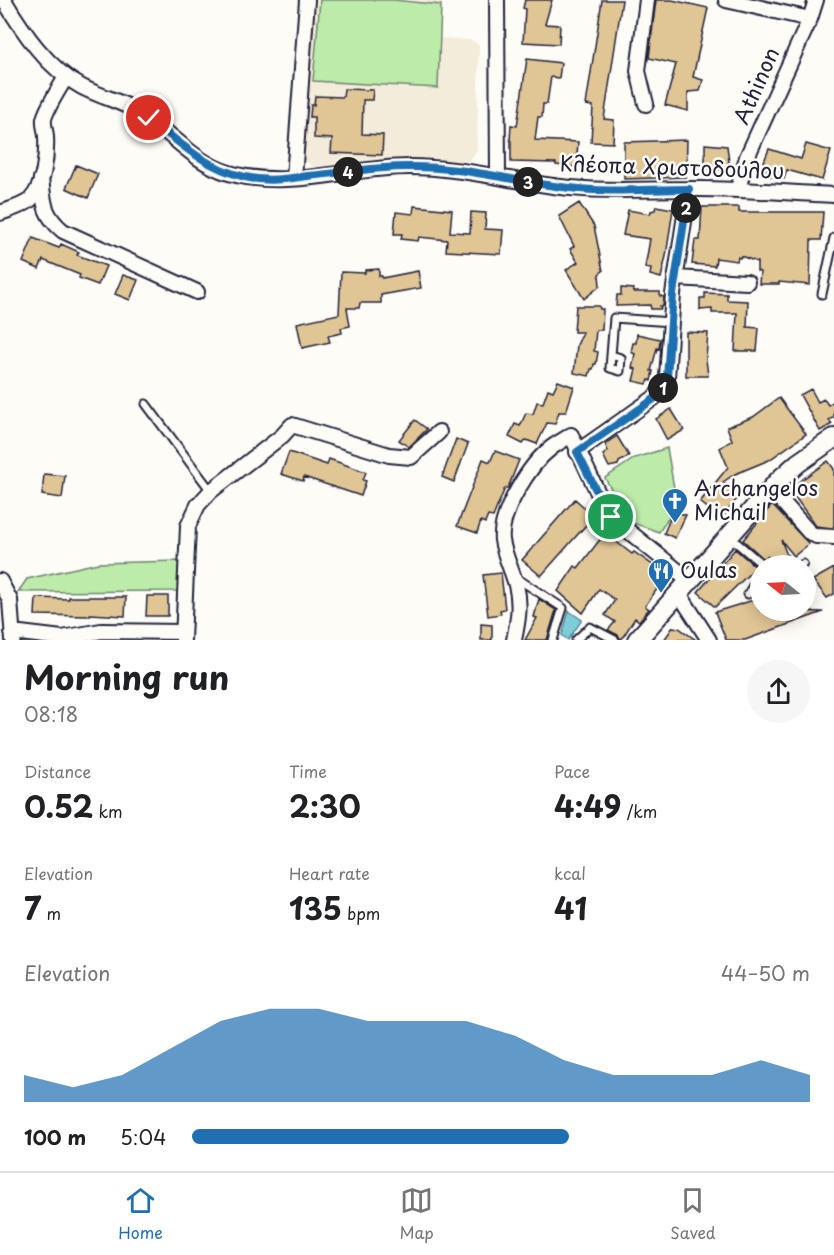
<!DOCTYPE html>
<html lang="en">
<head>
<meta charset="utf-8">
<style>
  body { margin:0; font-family:"Playpen Sans",sans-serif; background:#f6f6f6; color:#202124; height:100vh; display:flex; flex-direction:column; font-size:22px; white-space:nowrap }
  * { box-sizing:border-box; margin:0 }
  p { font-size:20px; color:#757577 }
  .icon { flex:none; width:33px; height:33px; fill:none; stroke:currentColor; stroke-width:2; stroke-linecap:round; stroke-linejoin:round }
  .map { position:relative; height:640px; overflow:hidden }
  .drawer { display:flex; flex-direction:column; background:#fff; flex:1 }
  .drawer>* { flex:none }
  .needle { width:39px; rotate:288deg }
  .tools { position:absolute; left:750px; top:555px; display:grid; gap:12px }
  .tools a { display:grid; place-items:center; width:66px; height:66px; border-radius:50%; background:#fff; box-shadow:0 3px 15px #0003; font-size:30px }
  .pin { position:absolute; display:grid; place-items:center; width:51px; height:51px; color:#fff; margin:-26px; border:3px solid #fff; border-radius:50%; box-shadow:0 2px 6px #0007 }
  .km { position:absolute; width:30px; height:30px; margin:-15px; border-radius:50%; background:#222; color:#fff; font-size:16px; line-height:30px; text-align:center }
  .round { display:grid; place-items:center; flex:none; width:63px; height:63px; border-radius:32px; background:#f6f6f6 }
  .head { display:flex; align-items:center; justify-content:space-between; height:102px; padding:0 24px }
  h1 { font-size:33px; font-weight:700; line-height:45px }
  .figures { display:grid; grid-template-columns:repeat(3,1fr); gap:9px; height:102px; padding:6px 24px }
  .figures div { display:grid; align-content:center }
  .figures b { font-size:30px; font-weight:700 }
  .figures small { font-size:16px; font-weight:400 }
  .figures p { font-size:16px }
  .chart { height:168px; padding:12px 24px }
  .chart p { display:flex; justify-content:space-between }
  .chart svg { width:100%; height:108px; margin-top:6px; fill:#1f6fb2; opacity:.7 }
  ul { padding:0 24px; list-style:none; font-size:20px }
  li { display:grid; grid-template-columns:96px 72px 1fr; align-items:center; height:45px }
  li i { height:15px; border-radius:8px; background:#1f6fb2 }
  .tabs { display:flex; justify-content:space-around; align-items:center; height:84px; border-top:2px solid #e0e0e0; background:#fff; font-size:16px; color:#757577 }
  .tabs a { display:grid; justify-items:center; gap:3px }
  .tabs .selected { color:#1f6fb2 }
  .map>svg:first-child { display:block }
  .built { fill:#f4ecda }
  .green { fill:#bcebaa; stroke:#6f8672; stroke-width:1.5 }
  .water { fill:#7eceda; stroke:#59899a; stroke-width:1.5 }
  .building { fill:#e0c595; stroke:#22223b; stroke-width:1.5 }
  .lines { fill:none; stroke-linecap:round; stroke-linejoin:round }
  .service-casing { stroke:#22223b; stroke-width:11 }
  .minor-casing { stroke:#22223b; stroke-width:18 }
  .secondary-casing { stroke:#22223b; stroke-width:22 }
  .service { stroke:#fdfcf7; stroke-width:7 }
  .minor { stroke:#fdfcf7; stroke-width:14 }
  .secondary { stroke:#fdfcf7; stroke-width:18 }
  .route-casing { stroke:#fff; stroke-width:12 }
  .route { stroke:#1f6fb2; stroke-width:8 }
  .labels { text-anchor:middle; stroke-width:5; stroke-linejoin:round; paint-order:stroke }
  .street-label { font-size:21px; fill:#22223b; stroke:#fdfcf7 }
  .poi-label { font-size:21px; fill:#22223b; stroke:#fdfcf7; text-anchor:start }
</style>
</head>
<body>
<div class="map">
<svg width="834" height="640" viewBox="0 0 834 640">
  <rect width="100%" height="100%" fill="#fdfcf7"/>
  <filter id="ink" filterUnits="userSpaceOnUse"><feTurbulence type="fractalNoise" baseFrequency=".0167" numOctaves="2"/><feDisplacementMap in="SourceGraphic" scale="12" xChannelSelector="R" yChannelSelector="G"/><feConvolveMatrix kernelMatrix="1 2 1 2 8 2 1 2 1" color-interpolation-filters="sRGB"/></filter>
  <g filter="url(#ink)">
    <path class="built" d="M313,0H442L441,38L471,40L479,45L477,151L469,161L312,167L300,155Z"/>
    <path class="green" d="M320,0H394L441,5L438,88L313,81Z
      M667,448L677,505L659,532L630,522L605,478L635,458Z
      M180,561L178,591L18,592L27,579L98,563Z"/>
    <path class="water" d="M569,611L582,620L568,640L562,635Z"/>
    <path class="building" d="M525,0H552L545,24L560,25L559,44L523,42L525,9L523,8Z
      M602,0H622L604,119L614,120L613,143L591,142L593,106L586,105Z
      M656,0H672L708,8L693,77L703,80L700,91L688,92V111L665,105L676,64L649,58Z
      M527,59L561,63L559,78L551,77L547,104H543L542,117H538L535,140L578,142L576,167L556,165V163L511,162V141L510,140L511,125L517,126Z
      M344,89L373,90L372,100H363L362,134L383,135L382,155L331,153L332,139L314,138V117H310L311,105H314L315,96L343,97Z
      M687,140L686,177L624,179V142Z
      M705,144L727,146L729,162L723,170L705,169Z
      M806,144L831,151L822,180L787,170L784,179L769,176L763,164L769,149L801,159Z
      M76,165L98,174L88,198L66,188Z
      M579,203L594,226L603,271L599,274L600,286L584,299L566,270L578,262L570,249L574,246L559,216Z
      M414,206L452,210L450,232L470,233L471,212L486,213L485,229L503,230L501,254L446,251L447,240L419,237L418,241L401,239L402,234H394L396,212L413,214Z
      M656,206L673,209L666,256L661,278L650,275L651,269L645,268L650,239L623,235L628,210L650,214L651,211L655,210Z
      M702,207H739V212H823L821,240H811L810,285L779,282V284H759L760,272L757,271V262L741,256L740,258L738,257L737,261L716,258L715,266L692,264L695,240H700Z
      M33,238L59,248L61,244L79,252L77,255L106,266L98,285L79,278L80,275L43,260L39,269L23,262Z
      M379,269V276H382V278L418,271L421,288L381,295V303H360L359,308H347L350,326L341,328L342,333L328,336L330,342L302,348L297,323L339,314L341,272L365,273V270Z
      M123,275L138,280L130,300L115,294Z
      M621,288L634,289L633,292H660V296L664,297L663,306H660L661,309H651L650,305L616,306L617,295H621Z
      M705,293L727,294V300L748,301L747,327L759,328L757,351H735L737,313H712V309L700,310V298H705Z
      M576,306H599L600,309H603L602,330H596L594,351L598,352L596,364H594L593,369H591L589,376L574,373L577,345L583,332H574Z
      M686,332L708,333L706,359L708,376H686Z
      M637,334L660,339L659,349L657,348L651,371H653L651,381L649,380L647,384L633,381L636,369L632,368L635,354L631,352L633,343H636Z
      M558,381L574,387L566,412H559L555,424L547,423L537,444L526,440L523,444L509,437L515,424L520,426L526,413L533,414L537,402L543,403L548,389L553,391Z
      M811,389L818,402L824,399L828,405L834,401V417L829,420L832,424L820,431L800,395Z
      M779,398L806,434L769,460L735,474L723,482L740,495L721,519L700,502L728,467L720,448L732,440L727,427L753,417Z
      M671,409L684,430L667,440L656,419Z
      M415,420L427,429L409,447L399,440Z
      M617,436L629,456L619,462L618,465L609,467L603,455L608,451L605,444Z
      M456,439L468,444L454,482L442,477Z
      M495,451L519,460L508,488H505L493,517L488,516L485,523L481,521L477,533L457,526L483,459L490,462Z
      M289,452L327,465L329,459L366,472L363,480L366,481L361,496L304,477L303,481L281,474Z
      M828,461L834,469V526L832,528L816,526L789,489Z
      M44,474L65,476L62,498L42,495Z
      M575,499L594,516L541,576L522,560Z
      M772,505L809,544L794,556L781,540L789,560L783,566H778L767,556L764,559L743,540Z
      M676,512L686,515L675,538L664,533L672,514L674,515Z
      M605,533L632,554L634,552L667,575L645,606L649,609L639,621L635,618L621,640L618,635L608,630L615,622L605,615L615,600L599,589L583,613L558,591L575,566L578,568Z
      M735,549L756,567L715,607L698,592Z
      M834,568V594L827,598L813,580Z
      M501,573L505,609L500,610L501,614L488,616L483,575Z
      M147,596H168V616H146Z
      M69,597H126L125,616L90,614V616L35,615L36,598L69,599Z
      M760,598V610L823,612L745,640H726L715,612Z
      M539,599L556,610L547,640H525L537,618L534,617Z
      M481,624L492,625V640H481Z
      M673,627L679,628L696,640H664Z"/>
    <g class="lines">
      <g class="service-casing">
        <path id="service" d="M822,294L834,238
          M611,355L621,358L620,371L610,368L614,318L671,322
          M146,404L211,491
          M731,538L764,566
          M801,566L803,564
          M515,577L563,608L553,640
          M748,594L760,574
          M576,640L590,627L615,640"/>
      </g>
      <g class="minor-casing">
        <path id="minor" d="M4,0C23,32 48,69 82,87C103,98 128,103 147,117C174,136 197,164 229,173C288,190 350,167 409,167C464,167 517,183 571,188C610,192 650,189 689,189C738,188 786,193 834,195
          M497,0L498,177
          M726,0L810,19
          M646,104L638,71L647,0
          M41,178C44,203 43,214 63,231L197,292
          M294,178L307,0
          M738,189L747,157L810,19L816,0
          M0,213C10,209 21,207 30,200C44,187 47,156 46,137C46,132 43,125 44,119C47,107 59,89 66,77
          M675,278L747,282
          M577,452L654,398L664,386L667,377L673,294L689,189
          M771,489L809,532L816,536L834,537
          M0,581L10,600L13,640
          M678,592L709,640
          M12,632L62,638L101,631L183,632
          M183,640L188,526L198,505L211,491L282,436L292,425L389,455L411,457L439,432
          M514,640C518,621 521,604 516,585C512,570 504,555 502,540C499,513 530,464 551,448C557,443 564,440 571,435L606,510L611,517L689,580"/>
      </g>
      <g class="secondary-casing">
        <path id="secondary" d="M637,640L779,480L798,463L834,438"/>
      </g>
      <use href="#service" class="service"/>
      <use href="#minor" class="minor"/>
      <use href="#secondary" class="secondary"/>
    </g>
  </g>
  <g class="lines" filter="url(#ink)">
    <g class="route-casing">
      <path id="route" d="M149,118C179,143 206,168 245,177C266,182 287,179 308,176C341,173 375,167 408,167C462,166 516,182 570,188C609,193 649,189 689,189L673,294L667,377L664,386L654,399L577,452L606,510L611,517"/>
    </g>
    <use href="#route" class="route"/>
  </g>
  <defs>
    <g id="church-pin" transform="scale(1.35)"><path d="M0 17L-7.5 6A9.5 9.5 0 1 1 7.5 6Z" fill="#1f6fb2" stroke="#fdfcf7"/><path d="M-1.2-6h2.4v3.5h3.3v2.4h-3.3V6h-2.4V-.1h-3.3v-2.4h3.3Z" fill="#fff"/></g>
    <g id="restaurant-pin" transform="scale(1.35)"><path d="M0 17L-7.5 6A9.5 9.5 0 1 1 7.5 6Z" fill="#1f6fb2" stroke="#fdfcf7"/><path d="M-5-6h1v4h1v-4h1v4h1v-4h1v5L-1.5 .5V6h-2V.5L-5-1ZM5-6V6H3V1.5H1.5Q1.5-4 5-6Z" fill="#fff"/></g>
  </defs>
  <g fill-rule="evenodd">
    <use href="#church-pin" x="675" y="501"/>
    <use href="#restaurant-pin" x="661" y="571"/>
  </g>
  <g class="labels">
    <g class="street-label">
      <text transform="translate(757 86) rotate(-66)" y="7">Athinon</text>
      <text transform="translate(672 168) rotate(2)" y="7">Κλέοπα Χριστοδούλου</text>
    </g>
    <g class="poi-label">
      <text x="694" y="496">Archangelos<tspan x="694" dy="24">Michail</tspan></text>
      <text x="680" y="578">Oulas</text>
    </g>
  </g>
</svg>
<div class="tools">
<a><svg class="needle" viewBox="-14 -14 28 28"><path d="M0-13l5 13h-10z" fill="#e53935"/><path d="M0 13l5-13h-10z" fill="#757577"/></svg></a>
</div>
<div class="pin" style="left:611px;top:517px;background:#1e9e55"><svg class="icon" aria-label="arrive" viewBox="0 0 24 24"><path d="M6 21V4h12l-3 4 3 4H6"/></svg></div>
<div class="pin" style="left:149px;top:118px;background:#d93025"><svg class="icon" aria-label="check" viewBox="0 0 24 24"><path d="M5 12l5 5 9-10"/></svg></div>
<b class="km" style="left:663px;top:388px">1</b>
<b class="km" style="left:686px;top:208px">2</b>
<b class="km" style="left:528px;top:182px">3</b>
<b class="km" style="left:348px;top:172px">4</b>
</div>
<section class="drawer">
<div class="head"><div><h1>Morning run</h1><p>08:18</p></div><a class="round"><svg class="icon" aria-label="share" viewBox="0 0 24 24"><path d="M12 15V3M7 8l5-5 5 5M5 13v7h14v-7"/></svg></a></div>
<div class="figures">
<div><p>Distance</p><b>0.52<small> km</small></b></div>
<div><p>Time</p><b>2:30</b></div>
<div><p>Pace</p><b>4:49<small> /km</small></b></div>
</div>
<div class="figures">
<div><p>Elevation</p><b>7<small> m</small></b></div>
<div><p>Heart rate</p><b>135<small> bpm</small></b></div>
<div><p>kcal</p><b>41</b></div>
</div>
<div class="chart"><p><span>Elevation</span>44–50 m</p>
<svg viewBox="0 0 160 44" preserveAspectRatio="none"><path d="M0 44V33L10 38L20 33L30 22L40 11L50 6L60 6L70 11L80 11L90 11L100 17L110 27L120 33L130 33L140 33L150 27L160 33V44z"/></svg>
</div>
<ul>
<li><b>100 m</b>5:04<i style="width:61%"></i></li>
</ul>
</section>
<nav class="tabs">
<a class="selected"><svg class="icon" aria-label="home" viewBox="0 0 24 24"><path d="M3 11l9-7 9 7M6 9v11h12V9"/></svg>Home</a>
<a><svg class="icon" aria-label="map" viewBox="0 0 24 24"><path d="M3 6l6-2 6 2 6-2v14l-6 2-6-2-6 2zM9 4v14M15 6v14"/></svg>Map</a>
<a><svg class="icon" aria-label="saved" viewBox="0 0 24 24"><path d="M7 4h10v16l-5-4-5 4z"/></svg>Saved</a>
</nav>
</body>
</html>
